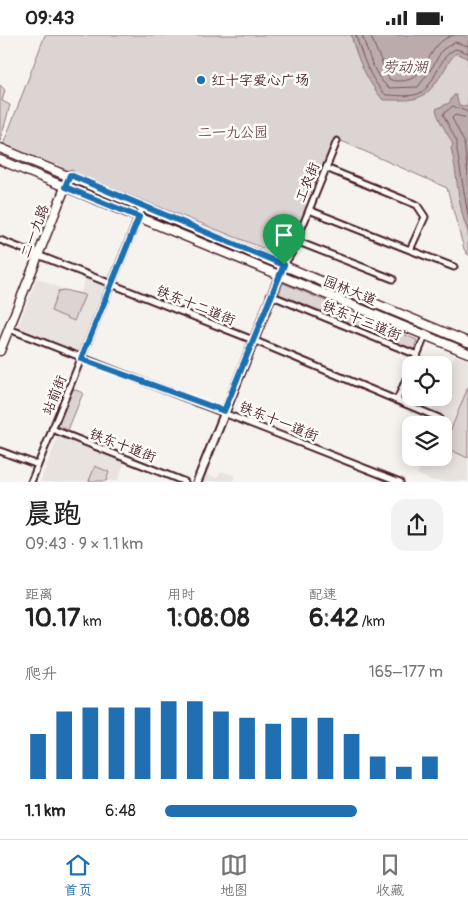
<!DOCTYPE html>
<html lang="zh">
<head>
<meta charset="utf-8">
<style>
  body { margin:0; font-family:Pangolin,"LXGW WenKai TC",sans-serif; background:#f2f2f2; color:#222; height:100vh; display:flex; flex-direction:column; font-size:19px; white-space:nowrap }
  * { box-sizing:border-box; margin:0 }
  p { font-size:16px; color:#767676 }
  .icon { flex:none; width:28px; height:28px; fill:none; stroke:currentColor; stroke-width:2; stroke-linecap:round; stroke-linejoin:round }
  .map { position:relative; height:447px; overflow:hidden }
  .side { display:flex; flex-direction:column; background:#fff; flex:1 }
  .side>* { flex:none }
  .controls { position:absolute; left:402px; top:321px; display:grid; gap:10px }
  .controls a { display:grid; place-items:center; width:50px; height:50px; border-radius:10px; background:#fff; box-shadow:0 2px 12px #0003; font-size:25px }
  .pin { position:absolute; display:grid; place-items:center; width:42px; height:42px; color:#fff; margin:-51px -21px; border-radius:50% 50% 50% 0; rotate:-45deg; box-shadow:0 0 5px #0007 }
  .pin .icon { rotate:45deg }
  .round { display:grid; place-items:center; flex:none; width:52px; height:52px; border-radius:15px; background:#f2f2f2 }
  .head { display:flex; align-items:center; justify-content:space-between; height:85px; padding:0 25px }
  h1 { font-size:28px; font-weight:700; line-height:38px }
  .metrics { display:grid; grid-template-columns:repeat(3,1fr); gap:8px; height:85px; padding:5px 25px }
  .metrics div { display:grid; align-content:center }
  .metrics b { font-size:25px; font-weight:700 }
  .metrics small { font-size:14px; font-weight:400 }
  .metrics p { font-size:14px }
  .chart { height:140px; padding:10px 25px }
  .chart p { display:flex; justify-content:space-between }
  .chart svg { width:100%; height:90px; margin-top:5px; stroke:#1f6fb2; stroke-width:6 }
  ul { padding:0 25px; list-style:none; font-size:16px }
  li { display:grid; grid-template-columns:80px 60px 1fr; align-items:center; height:38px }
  li i { height:12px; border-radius:6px; background:#1f6fb2 }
  .status { display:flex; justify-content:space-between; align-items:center; height:35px; padding:0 25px; background:#fff; direction:ltr }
  .status svg { height:14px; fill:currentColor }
  .tab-bar { display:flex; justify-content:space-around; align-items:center; height:70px; border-top:1px solid #e0e0e0; background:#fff; font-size:14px; color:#767676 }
  .tab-bar a { display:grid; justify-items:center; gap:2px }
  .tab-bar .selected { color:#1f6fb2 }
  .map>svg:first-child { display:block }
  .built { fill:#e9e3e0 }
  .green { fill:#dcd4d2; stroke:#937a7e }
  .water { fill:#bbabac; stroke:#8e7378 }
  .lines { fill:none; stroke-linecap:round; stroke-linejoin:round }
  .shore { stroke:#77575f; stroke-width:1 }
  .street-casing { stroke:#4a1f2b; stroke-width:9 }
  .secondary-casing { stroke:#4a1f2b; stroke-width:11 }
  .primary-casing { stroke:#4a1f2b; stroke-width:11 }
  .street { stroke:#fdfcf7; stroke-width:5 }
  .secondary { stroke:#fdfcf7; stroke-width:7 }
  .primary { stroke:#fdfcf7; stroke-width:8 }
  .route-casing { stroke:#fff; stroke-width:10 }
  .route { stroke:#1f6fb2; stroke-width:6 }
  .poi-dot { fill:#1f6fb2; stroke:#fdfcf7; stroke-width:2 }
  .labels { text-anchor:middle; stroke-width:5; stroke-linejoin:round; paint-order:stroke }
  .poi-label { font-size:14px; fill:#4a1f2b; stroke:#fdfcf7; text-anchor:start }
  .park-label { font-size:14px; fill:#6e4c55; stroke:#fdfcf7 }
  .street-label { font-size:14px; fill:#4a1f2b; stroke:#fdfcf7 }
  .water-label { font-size:15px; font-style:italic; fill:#725058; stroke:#fdfcf7 }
</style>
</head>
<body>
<div class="status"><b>09:43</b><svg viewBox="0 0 49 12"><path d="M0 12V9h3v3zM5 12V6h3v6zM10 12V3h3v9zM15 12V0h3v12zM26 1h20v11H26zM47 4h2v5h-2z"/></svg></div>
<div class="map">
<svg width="468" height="447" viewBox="0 0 468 447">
  <rect width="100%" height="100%" fill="#f6f3ef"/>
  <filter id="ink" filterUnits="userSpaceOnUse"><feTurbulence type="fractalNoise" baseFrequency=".02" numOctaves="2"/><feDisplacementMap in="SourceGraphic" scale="10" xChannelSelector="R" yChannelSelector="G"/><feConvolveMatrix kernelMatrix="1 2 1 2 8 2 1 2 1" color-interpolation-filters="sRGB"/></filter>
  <g filter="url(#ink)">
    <path class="built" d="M37,243L72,258L74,256L80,258L86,243L105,250L78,318L17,294Z
      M455,320L468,325V446H432L417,439L424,423L444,422V390H438L442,382L431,377L437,363L444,362V346Z
      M58,401L125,427L117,446L40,447Z
      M221,436L235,441L233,446H202L205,438L217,443Z"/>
    <path class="green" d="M45,0H468V220L464,214L447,153L337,104L290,217L283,221L3,110Z
      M0,50L5,55L2,66L10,70L0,107Z
      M283,248L417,305L414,315L279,259Z
      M64,255L85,260L74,286L51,276L58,256Z
      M468,352V423L444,412Z
      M73,354L83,358L68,395L58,391Z
      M95,431L109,437L106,446H89Z"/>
    <path class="water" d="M351,0H468V24L457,18C449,24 448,30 443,37C424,68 416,65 383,65C367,46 357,24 351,0Z
      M454,60H456L459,70L468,72V197C457,171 458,140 451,113L453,110C448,98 439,88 436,74L449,68Z"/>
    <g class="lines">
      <path class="shore" d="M356,0C362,21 370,45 386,60C396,60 413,63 422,57C437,46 439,20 456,14L468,18
        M362,0C368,17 374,42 389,53L418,52L433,31L442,15L455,7L468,11
        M370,0L389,44C393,46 395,46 400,46C430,46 425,7 454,0
        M468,77L453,71L443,79L457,107V115L468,181
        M468,83L455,80L452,83L464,107L468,140"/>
      <g class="street-casing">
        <path id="street" d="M309,175L410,215L425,182L417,170L326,133
          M0,205L253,305L439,383
          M296,206L393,244
          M410,215L454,232
          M284,230L292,217L337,106
          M270,260L417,320
          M9,294L400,447
          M413,330L426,299
          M397,365L411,333
          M52,394L185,447
          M0,416L38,430
          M31,447L143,171"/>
      </g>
      <g class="secondary-casing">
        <path id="secondary" d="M197,447L284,230"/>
      </g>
      <g class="primary-casing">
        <path id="primary" d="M0,113L468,307
          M0,125L468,318
          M0,316L70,140"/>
      </g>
      <use href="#street" class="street"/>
      <use href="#secondary" class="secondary"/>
      <use href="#primary" class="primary"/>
    </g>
  </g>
  <g class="lines" filter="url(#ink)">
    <g class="route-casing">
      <path id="route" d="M70,140L284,230L224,376L81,324L139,182L65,152Z"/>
    </g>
    <use href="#route" class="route"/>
  </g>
  <circle class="poi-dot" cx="201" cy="45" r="5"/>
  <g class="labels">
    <g class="poi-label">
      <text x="211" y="50">红十字爱心广场</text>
    </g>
    <g class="park-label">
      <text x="233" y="102">二一九公园</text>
    </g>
    <g class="street-label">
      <text transform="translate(307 147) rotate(-68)" y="5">工农街</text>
      <text transform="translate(34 196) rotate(-69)" y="5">二一九路</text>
      <text transform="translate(350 255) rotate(22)" y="5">园林大道</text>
      <text transform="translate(196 270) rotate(22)" y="5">铁东十二道街</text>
      <text transform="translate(362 285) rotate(22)" y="5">铁东十三道街</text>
      <text transform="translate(54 360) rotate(-68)" y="5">站前街</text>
      <text transform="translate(279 386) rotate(22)" y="5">铁东十一道街</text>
      <text transform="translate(123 410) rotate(21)" y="5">铁东十道街</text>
    </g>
    <g class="water-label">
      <text x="405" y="37">劳动湖</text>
    </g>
  </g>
</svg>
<div class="controls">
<a><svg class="icon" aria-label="locate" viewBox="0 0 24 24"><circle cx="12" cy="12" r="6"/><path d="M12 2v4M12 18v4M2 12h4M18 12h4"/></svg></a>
<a><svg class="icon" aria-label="layers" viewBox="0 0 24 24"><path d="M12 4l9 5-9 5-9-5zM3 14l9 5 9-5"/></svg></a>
</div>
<div class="pin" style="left:284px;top:230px;background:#1e9e55"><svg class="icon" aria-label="arrive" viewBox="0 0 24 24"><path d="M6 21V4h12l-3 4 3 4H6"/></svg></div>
</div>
<section class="side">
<div class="head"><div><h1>晨跑</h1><p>09:43 · 9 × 1.1 km</p></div><a class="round"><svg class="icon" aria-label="share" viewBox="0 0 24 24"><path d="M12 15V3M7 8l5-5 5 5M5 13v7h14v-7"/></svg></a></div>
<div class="metrics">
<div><p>距离</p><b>10.17<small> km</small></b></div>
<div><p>用时</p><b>1:08:08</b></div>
<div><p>配速</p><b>6:42<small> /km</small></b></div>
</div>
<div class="chart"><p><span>爬升</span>165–177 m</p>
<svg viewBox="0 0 160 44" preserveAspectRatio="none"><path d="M5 44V22M15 44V11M25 44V9M35 44V9M45 44V9M55 44V6M65 44V6M75 44V11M85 44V14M95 44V17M105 44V14M115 44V14M125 44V22M135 44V33M145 44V38M155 44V33"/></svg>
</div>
<ul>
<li><b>1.1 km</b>6:48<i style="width:69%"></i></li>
</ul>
</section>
<nav class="tab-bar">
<a class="selected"><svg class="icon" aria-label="home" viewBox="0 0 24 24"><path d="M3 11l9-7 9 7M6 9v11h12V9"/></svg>首页</a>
<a><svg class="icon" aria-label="map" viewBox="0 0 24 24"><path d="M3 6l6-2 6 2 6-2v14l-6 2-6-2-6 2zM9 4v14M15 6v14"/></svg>地图</a>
<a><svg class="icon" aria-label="saved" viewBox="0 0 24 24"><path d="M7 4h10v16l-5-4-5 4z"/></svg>收藏</a>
</nav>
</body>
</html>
